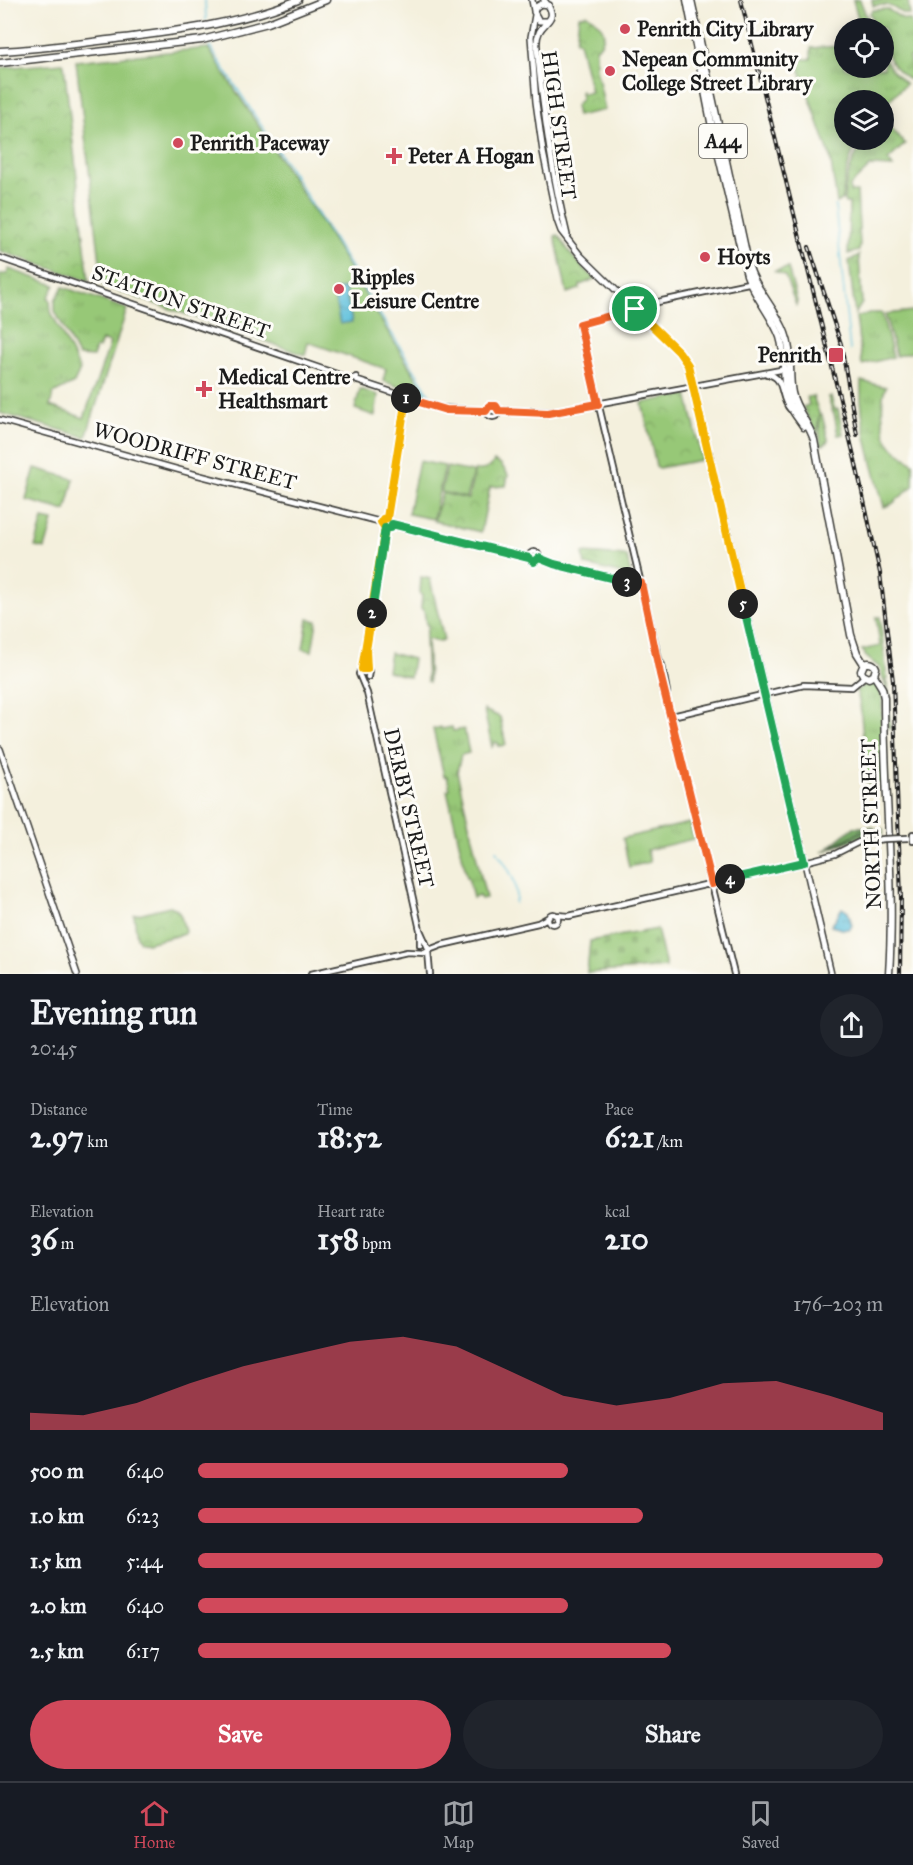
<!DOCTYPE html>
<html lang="en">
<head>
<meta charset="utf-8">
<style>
  body { margin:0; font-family:"IM FELL Great Primer",serif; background:#20242c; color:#f1f3f6; height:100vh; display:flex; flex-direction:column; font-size:22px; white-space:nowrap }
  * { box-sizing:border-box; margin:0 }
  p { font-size:20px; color:#9ea1a6 }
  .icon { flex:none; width:33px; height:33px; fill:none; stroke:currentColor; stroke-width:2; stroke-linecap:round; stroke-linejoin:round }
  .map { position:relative; height:974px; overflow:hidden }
  .side { display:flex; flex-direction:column; background:#171b24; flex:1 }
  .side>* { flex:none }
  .buttons { position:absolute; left:834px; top:18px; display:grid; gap:12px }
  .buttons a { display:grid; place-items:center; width:60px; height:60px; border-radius:50%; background:#171b24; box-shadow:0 3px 15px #0003; font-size:30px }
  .pin { position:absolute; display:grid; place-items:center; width:51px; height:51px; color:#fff; margin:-26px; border:3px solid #fff; border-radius:50%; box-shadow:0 2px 6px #0007 }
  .km { position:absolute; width:30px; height:30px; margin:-15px; border-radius:50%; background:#222; color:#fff; font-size:16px; line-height:30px; text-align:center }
  .round { display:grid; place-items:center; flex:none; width:63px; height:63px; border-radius:32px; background:#20242c }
  .headline { display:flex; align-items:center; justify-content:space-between; height:102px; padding:0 30px }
  h1 { font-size:33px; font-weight:700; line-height:45px }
  .metrics { display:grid; grid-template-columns:repeat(3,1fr); gap:9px; height:102px; padding:6px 30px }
  .metrics div { display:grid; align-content:center }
  .metrics b { font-size:30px; font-weight:700 }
  .metrics small { font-size:16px; font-weight:400 }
  .metrics p { font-size:16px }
  .chart { height:168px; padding:12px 30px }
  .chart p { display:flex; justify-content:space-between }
  .chart svg { width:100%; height:108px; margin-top:6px; fill:#d1495b; opacity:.7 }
  .primary-button { display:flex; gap:12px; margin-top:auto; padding:12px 30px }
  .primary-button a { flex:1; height:69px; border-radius:36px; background:#d1495b; color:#fff; font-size:24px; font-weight:700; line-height:69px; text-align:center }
  .primary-button a+a { background:#20242c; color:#f1f3f6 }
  ul { padding:0 30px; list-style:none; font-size:20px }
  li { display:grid; grid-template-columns:96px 72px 1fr; align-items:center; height:45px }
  li i { height:15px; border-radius:8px; background:#d1495b }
  .tabs { display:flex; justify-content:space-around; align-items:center; height:84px; border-top:2px solid #363941; background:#171b24; font-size:16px; color:#9ea1a6 }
  .tabs a { display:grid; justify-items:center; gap:3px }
  .tabs .selected { color:#d1495b }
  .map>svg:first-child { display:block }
  .grass { fill:url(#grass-tufts); stroke:#5a724a; stroke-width:1.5 }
  .forest { fill:url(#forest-crowns); stroke:#4a6442; stroke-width:1.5 }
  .cemetery { fill:url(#cemetery-stones); stroke:#5a724a; stroke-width:1.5 }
  .park { fill:url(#park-crowns); stroke:#5a724a; stroke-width:1.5 }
  .garden { fill:url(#garden-dots); stroke:#5a724a; stroke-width:1.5 }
  .pitch { fill:#97c877; stroke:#5a724a; stroke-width:1.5 }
  .water { fill:url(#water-ripples); stroke:#3c6e7c; stroke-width:1.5 }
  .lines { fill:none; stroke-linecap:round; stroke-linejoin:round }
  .stream { stroke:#5cbfdb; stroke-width:1.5 }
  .tertiary-casing { stroke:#3c3c39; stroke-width:8 }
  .secondary-casing { stroke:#3c3c39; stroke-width:8 }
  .primary-casing { stroke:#3c3c39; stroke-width:9 }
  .trunk-casing { stroke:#3c3c39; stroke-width:9 }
  .tertiary { stroke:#fff; stroke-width:4.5 }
  .secondary { stroke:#fff; stroke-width:5 }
  .primary { stroke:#fff; stroke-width:6 }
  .trunk { stroke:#fff; stroke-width:6 }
  .rail-casing { stroke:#1c1c1c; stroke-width:4 }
  .rail { stroke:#fdfcf7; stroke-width:1.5; stroke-dasharray:4.5; stroke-linecap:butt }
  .tertiary-bridge-casing { stroke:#3c3c39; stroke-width:8; stroke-linecap:butt }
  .tertiary-bridge { stroke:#fff; stroke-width:4.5 }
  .split-1-casing { stroke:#fff; stroke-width:12 }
  .split-2-casing { stroke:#fff; stroke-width:12 }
  .split-3-casing { stroke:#fff; stroke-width:12 }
  .split-4-casing { stroke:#fff; stroke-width:12 }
  .split-5-casing { stroke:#fff; stroke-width:12 }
  .split-6-casing { stroke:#fff; stroke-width:12 }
  .split-1 { stroke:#f0652b; stroke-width:8 }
  .split-2 { stroke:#f5b400; stroke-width:8 }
  .split-3 { stroke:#22a559; stroke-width:8 }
  .split-4 { stroke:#f0652b; stroke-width:8 }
  .split-5 { stroke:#22a559; stroke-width:8 }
  .split-6 { stroke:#f5b400; stroke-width:8 }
  .poi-dot { fill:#d1495b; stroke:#fdfcf7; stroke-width:2 }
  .labels { text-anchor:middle; stroke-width:6; stroke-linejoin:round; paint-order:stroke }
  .shield { fill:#fdfcf7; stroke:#605f5e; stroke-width:1.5 }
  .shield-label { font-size:20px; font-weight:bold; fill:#1c1c1c }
  .poi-label { font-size:21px; font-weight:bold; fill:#1c1c1c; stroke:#fdfcf7; text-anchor:start }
  .street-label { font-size:21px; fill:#1c1c1c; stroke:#fdfcf7 }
</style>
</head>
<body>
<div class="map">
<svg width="913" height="974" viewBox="0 0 913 974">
  <defs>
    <pattern id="grass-tufts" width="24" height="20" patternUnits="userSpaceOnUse" patternTransform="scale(1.5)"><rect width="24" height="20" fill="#97c877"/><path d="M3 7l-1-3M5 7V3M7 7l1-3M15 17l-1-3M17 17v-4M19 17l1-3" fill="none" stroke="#82ab66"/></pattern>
    <pattern id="forest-crowns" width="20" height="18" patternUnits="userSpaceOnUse" patternTransform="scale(1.5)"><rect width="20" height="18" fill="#79ac68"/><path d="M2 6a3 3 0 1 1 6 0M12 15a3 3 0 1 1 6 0" fill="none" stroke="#628b55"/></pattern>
    <pattern id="cemetery-stones" width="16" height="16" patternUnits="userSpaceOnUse" patternTransform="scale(1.5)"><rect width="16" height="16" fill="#97c877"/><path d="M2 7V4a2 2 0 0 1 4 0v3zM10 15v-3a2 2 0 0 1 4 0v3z" fill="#82ab66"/></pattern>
    <pattern id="park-crowns" width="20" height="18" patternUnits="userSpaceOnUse" patternTransform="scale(1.5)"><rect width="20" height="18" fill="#97c877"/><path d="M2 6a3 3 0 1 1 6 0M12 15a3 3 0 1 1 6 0" fill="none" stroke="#82ab66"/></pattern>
    <pattern id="garden-dots" width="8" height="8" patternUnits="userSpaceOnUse" patternTransform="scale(1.5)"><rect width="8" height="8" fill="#97c877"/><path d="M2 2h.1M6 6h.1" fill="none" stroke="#82ab66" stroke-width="1.8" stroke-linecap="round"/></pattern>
    <pattern id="water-ripples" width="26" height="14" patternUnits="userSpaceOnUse" patternTransform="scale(1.5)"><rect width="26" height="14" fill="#5cbfdb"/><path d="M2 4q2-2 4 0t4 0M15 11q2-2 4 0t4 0" fill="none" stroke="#4b9ab1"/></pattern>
  </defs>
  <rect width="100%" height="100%" fill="#fdfcf7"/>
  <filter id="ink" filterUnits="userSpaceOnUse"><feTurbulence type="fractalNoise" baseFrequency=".0167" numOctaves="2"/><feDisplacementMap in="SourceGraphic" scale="12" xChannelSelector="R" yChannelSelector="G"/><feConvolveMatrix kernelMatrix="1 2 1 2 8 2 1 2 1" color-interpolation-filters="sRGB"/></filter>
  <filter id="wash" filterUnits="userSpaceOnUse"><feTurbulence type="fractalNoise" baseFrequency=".008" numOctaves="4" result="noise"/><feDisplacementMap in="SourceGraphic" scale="24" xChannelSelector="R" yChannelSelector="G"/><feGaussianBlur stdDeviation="1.35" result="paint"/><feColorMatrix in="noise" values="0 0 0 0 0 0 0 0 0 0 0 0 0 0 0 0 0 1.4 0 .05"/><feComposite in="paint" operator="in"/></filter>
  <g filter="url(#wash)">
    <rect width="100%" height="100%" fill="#f4f0dd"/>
    <path class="grass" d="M853,0H860L871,28H861Z
      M872,0H908L910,15C892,12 897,2 873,6Z
      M887,9L903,19L910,20L913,29V56L909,57L913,79L910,80C889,66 884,54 884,28H876L870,13L873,10Z
      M841,46L842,56H844V68H884V57L891,69L906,84L884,105V100H844V140H859C849,157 844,178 842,200L837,203L830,156L796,59H811V48Z
      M884,119L905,144L888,160L893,167L871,166L850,186V192H857L860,245L859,251L848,254L849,203H845L844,200C845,178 853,158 864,140H884Z
      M859,255L862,303L855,314L849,261Z
      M788,268L797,301L796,305L785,276L775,271Z
      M9,269L55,285L48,298L50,299L51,312L80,370L74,383L53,394L50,406L84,418L110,343L102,340L99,348H96L93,357L78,356L55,311V300L63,287L127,309L86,437L0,413V274H7Z
      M913,311V352L896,356L885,314Z
      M870,313H882L893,357L862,365L856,317Z
      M861,381L886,387C880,398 882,435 890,444C896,451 905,457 913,463V486L892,504L884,507C873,466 859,424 861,381Z
      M360,389L378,395L375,416L355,409Z
      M43,519L53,521L45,549L35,547Z
      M876,617H880L887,677L886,681L888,686L890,728H887V691L880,668L864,655L865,654L862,650L880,646Z
      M308,619L317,621L312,651L303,649Z
      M390,653L413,659L410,677L387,671Z
      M871,682L878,686L882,698L884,783H867L860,703L856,690Z
      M484,710L500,717L506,745L498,746L499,744L495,742L492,747Z
      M441,727L442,729L452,727L453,731L464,729L469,753L461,755L457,772L486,898L481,899L479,896L473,898L468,877H467L447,790L450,789L447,776H444L433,729Z
      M690,823L693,839L647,850L650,862L629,867L623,838Z"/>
    <path class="forest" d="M854,827H874L864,830L829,847Z
      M874,829H883V835L857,838L822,852L860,833Z"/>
    <path class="cemetery" d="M657,929L666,967L587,973L590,941Z"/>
    <path class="park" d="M587,14C601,24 612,34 596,49V67L605,110L577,116L575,106L581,99L580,92L581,91L583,94L591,92L579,41H576L579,16Z
      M63,63L64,65L89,281L0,251V68Z
      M558,235L573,257L595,279L580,285V289L567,293L555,236Z
      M687,394L702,458L701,460L659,468L656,466L642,403Z
      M494,461L501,464L508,475L506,486L490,487L481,532L434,521L442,493L468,499L475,470C484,471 490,469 494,461Z
      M35,468L74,479L66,511L26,500Z
      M583,553L627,556L631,576L585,565Z
      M421,577L430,579L444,640L438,642L427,639L429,682L427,681L425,638L428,625L426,624L424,610L421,609L422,595L420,594Z
      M170,906C181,908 182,921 185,931L184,934L147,943L140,941L137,938L134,915Z"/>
    <path class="garden" d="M813,396L819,413L817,435L803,407L809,405L807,397Z
      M828,397H831L835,410L838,409L843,434L838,435L834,413H833Z
      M819,415H822L828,439V442L823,445L820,444Z"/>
    <path class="pitch" d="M208,48L323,225L428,397L383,381L386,369L308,342L305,355L103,286L76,61Z
      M419,461L445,466L433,519L408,514Z
      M447,467L473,472L466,498L441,492Z"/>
    <path class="water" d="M345,288L352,322L340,324L333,291Z
      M842,908L848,912L852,925L850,929H842L831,926Z"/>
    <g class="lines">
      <path class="stream" d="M205,0L206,20
        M210,47L295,177L431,397
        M835,206L850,350
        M424,385L425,393
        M496,850C507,867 520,882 515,903"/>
    </g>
  </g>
  <g filter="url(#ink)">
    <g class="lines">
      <g class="tertiary-casing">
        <path id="tertiary" d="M0,258L351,379L356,377L358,381
          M767,374C786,377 779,397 790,409
          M358,381L440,408L486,411
          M487 411a6 6 0 1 1 12 0a6 6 0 1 1-12 0Z
          M499,411L553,412L786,369
          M0,420L194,474L381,522
          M387,518L406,397
          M392,524L529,558
          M529 557a5 5 0 1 1 10 0a5 5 0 1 1-10 0Z
          M539,558L554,564L633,583H641
          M366,650L367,669
          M659,660L662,665L667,692
          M362,669L385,528
          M672,716L804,685L852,687L865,676
          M913,834V841
          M548 919a5 5 0 1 1 10 0a5 5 0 1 1-10 0Z
          M556,915L569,916L797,864L835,854L859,842L884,839
          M420,945V933
          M429,950L442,945L538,923L549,917
          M428,951L430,974
          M311,974L407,952L425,953L429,950L420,930L367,693L359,674L361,669L366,668L369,671L368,677
          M734,974L658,665L659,660L580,326L582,323L662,301L753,282"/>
      </g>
      <g class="secondary-casing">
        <path id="secondary" d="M532,0L534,11
          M544,0C565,25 534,18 537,47C543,110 552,174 567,235
          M535,15L531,37L536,102L543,152L557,220L561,231L580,255L679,352L688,365L831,974
          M547,21H539L534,12L536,7L541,4L549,5
          M0,749L77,974"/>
      </g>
      <g class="primary-casing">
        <path id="primary" d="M0,51C41,49 82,43 124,38C184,30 241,23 298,0
          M0,63L202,40L268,23L326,0"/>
      </g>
      <g class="trunk-casing">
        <path id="trunk" d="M687,0L712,127L747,275C755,298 772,315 780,337C787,359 781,382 789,403C792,412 799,419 804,427
          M691,0L749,267C756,291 776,309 785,333C793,353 788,373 792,393C796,411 809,423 814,440L851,635L857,653L864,664
          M864,664L861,671L863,675L869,678L874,675
          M864,664C869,662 874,663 876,668L874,675
          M874,675L882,688L884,698C884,790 895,882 889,974"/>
      </g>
      <use href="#tertiary" class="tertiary"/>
      <use href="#secondary" class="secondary"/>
      <use href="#primary" class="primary"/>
      <use href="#trunk" class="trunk"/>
      <g class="rail-casing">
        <path id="rail" d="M741,0L855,460L880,573L893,681L901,898L900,974
          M809,247L841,344L857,435"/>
      </g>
      <use href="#rail" class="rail"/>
      <g class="tertiary-bridge-casing">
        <path id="tertiary-bridge" d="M884,839L908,838"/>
      </g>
      <use href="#tertiary-bridge" class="tertiary-bridge"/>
    </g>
  </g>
  <g class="lines" filter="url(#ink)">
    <g class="split-1-casing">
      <path id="split-1" d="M406,398L446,410L486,411L489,406H496L499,411L548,413L598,404L580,324L635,309"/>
    </g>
    <g class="split-2-casing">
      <path id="split-2" d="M372,613L366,650L367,669H362L385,528L381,522L383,519L387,518L406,398"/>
    </g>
    <g class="split-3-casing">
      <path id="split-3" d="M372,613L385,528H390L392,524L529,558L534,562L539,558L554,564L627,582"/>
    </g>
    <g class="split-4-casing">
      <path id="split-4" d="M627,582L641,583L660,674L712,884L730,879"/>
    </g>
    <g class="split-5-casing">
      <path id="split-5" d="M730,879L804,862L743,604"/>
    </g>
    <g class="split-6-casing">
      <path id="split-6" d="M635,309L679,352L688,365L743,604"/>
    </g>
    <use href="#split-1" class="split-1"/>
    <use href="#split-2" class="split-2"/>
    <use href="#split-3" class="split-3"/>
    <use href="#split-4" class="split-4"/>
    <use href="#split-5" class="split-5"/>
    <use href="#split-6" class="split-6"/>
  </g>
  <g class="poi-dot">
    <circle cx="625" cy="29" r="6"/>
    <circle cx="610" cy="71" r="6"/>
    <circle cx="178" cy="143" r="6"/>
    <path d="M391 147h6v6h6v6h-6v6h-6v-6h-6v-6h6z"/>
    <circle cx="705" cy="257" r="6"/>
    <circle cx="339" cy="289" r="6"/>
    <rect x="828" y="347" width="16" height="16" rx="3"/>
    <path d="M201 380h6v6h6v6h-6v6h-6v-6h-6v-6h6z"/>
  </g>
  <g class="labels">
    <rect class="shield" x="699" y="124" width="48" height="34" rx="4.5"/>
    <g class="shield-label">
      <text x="723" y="148">A44</text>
    </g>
    <g class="poi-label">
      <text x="637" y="36">Penrith City Library</text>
      <text x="622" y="66">Nepean Community<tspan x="622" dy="24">College Street Library</tspan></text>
      <text x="190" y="150">Penrith Paceway</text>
      <text x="408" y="163">Peter A Hogan</text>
      <text x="717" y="264">Hoyts</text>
      <text x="351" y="284">Ripples<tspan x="351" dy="24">Leisure Centre</tspan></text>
      <text x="822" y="362" text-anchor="end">Penrith</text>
      <text x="218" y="384">Medical Centre<tspan x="218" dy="24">Healthsmart</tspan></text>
    </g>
    <g class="street-label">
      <text transform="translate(559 125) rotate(82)" y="7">HIGH STREET</text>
      <text transform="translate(181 302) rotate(19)" y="7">STATION STREET</text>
      <text transform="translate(195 456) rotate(15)" y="7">WOODRIFF STREET</text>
      <text transform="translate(409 808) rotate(77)" y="7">DERBY STREET</text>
      <text transform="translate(871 824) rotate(-92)" y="7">NORTH STREET</text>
    </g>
  </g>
</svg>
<div class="buttons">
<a><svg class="icon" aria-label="locate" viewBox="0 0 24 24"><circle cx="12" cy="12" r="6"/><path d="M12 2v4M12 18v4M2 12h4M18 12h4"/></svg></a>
<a><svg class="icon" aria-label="layers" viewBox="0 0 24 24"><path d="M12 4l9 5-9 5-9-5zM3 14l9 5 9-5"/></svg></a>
</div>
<div class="pin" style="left:635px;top:309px;background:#1e9e55"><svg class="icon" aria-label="arrive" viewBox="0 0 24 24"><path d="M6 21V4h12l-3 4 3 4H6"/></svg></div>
<b class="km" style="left:406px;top:398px">1</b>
<b class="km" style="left:372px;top:613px">2</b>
<b class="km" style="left:627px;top:582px">3</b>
<b class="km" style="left:730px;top:879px">4</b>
<b class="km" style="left:743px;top:604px">5</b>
</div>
<section class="side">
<div class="headline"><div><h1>Evening run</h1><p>20:45</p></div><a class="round"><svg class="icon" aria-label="share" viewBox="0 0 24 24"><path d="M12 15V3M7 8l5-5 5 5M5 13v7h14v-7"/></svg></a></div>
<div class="metrics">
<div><p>Distance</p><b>2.97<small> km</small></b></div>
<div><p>Time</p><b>18:52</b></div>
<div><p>Pace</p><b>6:21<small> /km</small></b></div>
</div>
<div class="metrics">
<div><p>Elevation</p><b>36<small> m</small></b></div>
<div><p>Heart rate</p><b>158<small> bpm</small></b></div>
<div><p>kcal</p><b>210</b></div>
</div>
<div class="chart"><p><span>Elevation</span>176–203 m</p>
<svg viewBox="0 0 160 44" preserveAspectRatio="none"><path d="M0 44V37L10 38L20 33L30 25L40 18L50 13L60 8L70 6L80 10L90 20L100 30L110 34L120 31L130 25L140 24L150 30L160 37V44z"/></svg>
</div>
<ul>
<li><b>500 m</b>6:40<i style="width:54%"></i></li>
<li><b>1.0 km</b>6:23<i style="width:65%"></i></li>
<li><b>1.5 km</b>5:44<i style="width:100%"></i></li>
<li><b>2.0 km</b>6:40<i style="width:54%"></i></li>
<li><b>2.5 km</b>6:17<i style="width:69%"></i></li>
</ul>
<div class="primary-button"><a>Save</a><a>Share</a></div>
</section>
<nav class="tabs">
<a class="selected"><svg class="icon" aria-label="home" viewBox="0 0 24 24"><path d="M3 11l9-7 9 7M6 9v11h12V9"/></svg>Home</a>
<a><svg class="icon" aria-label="map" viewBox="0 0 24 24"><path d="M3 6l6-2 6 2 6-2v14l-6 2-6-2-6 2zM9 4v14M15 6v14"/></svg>Map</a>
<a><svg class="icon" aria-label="saved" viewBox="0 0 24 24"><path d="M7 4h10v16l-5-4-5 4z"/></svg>Saved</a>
</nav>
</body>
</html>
